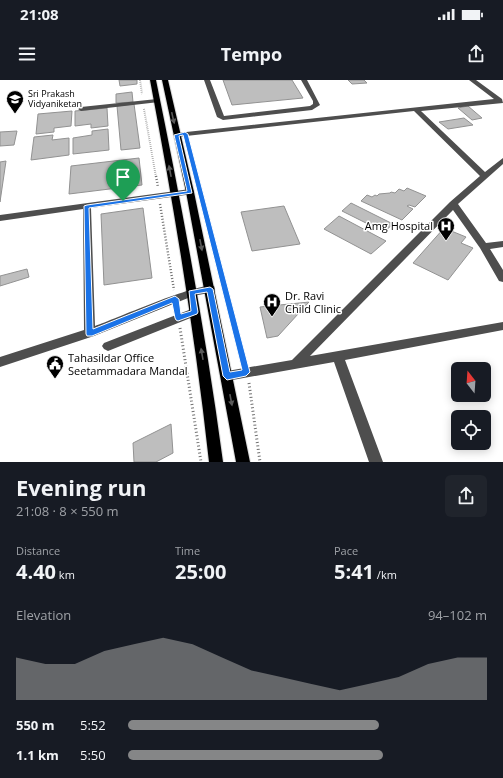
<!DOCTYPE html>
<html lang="en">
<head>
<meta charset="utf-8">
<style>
  body { margin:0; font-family:"Open Sans",sans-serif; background:#20242c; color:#f1f3f6; height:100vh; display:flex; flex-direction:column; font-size:15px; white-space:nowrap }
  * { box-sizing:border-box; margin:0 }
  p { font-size:13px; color:#9ea1a6 }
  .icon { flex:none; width:22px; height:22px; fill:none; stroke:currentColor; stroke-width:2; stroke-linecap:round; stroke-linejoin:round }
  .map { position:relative; height:382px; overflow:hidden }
  .details { display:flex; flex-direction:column; background:#171b24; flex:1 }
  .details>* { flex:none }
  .needle { width:26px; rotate:343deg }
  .buttons { position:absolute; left:451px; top:282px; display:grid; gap:8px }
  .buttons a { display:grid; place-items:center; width:40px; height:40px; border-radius:6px; background:#171b24; box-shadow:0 2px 10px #0003; font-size:20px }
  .pin { position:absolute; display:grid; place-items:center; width:34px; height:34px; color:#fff; margin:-41px -17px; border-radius:50% 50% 50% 0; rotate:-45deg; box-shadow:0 0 4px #0007 }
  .pin .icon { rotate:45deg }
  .round { display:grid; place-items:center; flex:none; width:42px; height:42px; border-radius:6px; background:#20242c }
  .summary { display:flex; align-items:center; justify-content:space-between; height:68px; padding:0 16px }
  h1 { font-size:22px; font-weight:700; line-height:30px }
  .metrics { display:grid; grid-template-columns:repeat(3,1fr); gap:6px; height:68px; padding:4px 16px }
  .metrics div { display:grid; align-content:center }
  .metrics b { font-size:20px; font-weight:700 }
  .metrics small { font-size:11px; font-weight:400 }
  .metrics p { font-size:11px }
  .chart { height:112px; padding:8px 16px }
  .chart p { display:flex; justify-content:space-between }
  .chart svg { width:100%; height:72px; margin-top:4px; fill:#858687; opacity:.7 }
  ul { padding:0 16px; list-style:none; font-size:13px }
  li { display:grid; grid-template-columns:64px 48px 1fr; align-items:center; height:30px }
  li i { height:10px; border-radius:5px; background:#858687 }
  .status { display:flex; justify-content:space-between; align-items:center; height:28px; padding:0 20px; background:#171b24; direction:ltr }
  .status svg { height:11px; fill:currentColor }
  header { display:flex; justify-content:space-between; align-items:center; height:52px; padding:0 16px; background:#171b24; font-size:18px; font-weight:700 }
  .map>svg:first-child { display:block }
  .building { fill:#bebebe; stroke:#929292 }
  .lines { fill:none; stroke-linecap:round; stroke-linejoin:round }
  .major-casing { stroke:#dbdbdb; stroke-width:2 }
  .path-far2 { stroke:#707070; stroke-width:2; stroke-dasharray:0.5 1.5; stroke-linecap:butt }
  .path-far1 { stroke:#707070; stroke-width:2.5; stroke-dasharray:1 2; stroke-linecap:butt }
  .path { stroke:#707070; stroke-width:3; stroke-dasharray:1 2.5; stroke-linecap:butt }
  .minor { fill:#4e4e4e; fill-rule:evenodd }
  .major { fill:#000; fill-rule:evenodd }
  .oneway { fill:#595959 }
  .route { fill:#1a73e8; stroke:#fff; fill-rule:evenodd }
  .labels { text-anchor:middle; stroke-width:3; stroke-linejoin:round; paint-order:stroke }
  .far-poi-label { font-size:9px; fill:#000; stroke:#fff; text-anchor:start }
  .poi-label { font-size:11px; fill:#000; stroke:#fff; text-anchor:start }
</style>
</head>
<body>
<div class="status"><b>21:08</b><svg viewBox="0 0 49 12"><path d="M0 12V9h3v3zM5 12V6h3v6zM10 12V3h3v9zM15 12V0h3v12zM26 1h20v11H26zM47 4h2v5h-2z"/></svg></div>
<header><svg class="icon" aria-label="menu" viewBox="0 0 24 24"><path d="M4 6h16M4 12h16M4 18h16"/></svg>Tempo<svg class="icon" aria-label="share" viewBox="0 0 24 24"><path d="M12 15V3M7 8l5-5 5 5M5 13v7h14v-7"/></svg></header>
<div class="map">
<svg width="503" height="382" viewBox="0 0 503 382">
  <rect width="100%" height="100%" fill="#fff"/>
  <path class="building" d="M119,0H137V4L120,6Z
    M223,0H292L303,18L232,25Z
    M348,0H364L367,3L352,4Z
    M132,12L133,22L116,23V14Z
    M134,24L140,68L121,70L117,26Z
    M468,26L482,38L472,40L458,28Z
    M107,28L108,46L91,48V44L75,46V31Z
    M72,31L71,46L54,48V52L36,54L38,34Z
    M464,38L473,45L448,49L439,42Z
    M108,49L109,70L73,74V58L92,55V51Z
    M17,51L14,65L0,66V52Z
    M53,55L52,60L69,58V75L31,80L34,57Z
    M139,78L142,105L69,114L71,86Z
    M6,81L0,122V82Z
    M407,108L426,116L415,127L409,125L407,126L413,129L402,140L361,121L367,115L372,117L375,115L377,116L379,114L390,113L391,112L395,113L399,109L404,111Z
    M351,123L393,144L384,152L342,131Z
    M284,126L300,164L252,171L241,132Z
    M143,128L152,198L104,205L101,134Z
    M339,136L386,161L371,174L324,149Z
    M444,148L466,157L461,163L473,168L448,200L413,183Z
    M27,189L29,197L0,206V196Z
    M309,222L278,256L267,258L260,227Z
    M171,344L173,373L156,382H134L133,363Z"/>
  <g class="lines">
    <g class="major-casing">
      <path id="major" d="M150,0H156C182,127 206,254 223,382H209C195,254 174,127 150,0Z
        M162,0H168L194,112L250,382H236L186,112Z"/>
    </g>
    <path class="path-far2" d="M140,0L142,14
      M144,29L156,97"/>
    <path class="path-far1" d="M156,96L158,107
      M160,124L174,210
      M212,157L228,221"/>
    <path class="path" d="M228,220L244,282
      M180,248L201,382
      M249,303L260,382"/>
    <path class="minor" d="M204,0H210L224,36L310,26L313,24V21L301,0H307L320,25L312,30L223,40L217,37Z
      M469,0H476L502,19L503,23L421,31L485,92L503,78V84L458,124L486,163L503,161V167L490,169L503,190V202L499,201L480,168L453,130L310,276L503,242V250L345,280L383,382H369L334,282L227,301L223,300L221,296L223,292L227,291L292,280L450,122L480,96L414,31L177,57L173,55L177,53L494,19Z
      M157,19L159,20V22L81,31L78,29L81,27Z
      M190,109L193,110L194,112L193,114L91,128L95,246C115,239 198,202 214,206L215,209L214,212L193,216L94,256L0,287V277L84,250L83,129L0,141V135Z
      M194,228L198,229L199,232L198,235L108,271L104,269L102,266L104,263Z"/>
    <use href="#major" class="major"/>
  </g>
  <defs><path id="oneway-solid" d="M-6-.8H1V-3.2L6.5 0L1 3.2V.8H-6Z"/></defs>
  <g class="oneway">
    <use href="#oneway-solid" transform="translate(173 38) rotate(77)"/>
    <use href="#oneway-solid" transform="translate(170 91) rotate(-101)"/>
    <use href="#oneway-solid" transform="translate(201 165) rotate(79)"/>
    <use href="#oneway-solid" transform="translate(202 274) rotate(-100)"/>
    <use href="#oneway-solid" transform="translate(231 320) rotate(79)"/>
  </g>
  <path class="route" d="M185,52L188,54L250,292L246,296L227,300L223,296L207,212L195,214L198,232L197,234L178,241L176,240L175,238L172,223L92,256H87L86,254L84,126L87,125L187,111L174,55ZM183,55L242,290L230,292L213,209L210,207L189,211L191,231L181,234L179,219L175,216L93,249L89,128L192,113L179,56Z"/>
  <defs>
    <g id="school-pin" transform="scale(0.9)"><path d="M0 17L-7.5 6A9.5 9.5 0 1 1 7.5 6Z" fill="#000" stroke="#fff"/><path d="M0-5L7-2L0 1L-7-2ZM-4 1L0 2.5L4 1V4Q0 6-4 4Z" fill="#fff"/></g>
    <g id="hospital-pin" transform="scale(0.9)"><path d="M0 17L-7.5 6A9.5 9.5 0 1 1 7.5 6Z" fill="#000" stroke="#fff"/><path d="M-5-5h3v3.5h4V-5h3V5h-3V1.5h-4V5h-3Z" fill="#fff"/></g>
    <g id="civic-pin" transform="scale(0.9)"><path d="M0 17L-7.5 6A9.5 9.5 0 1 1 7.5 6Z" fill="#000" stroke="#fff"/><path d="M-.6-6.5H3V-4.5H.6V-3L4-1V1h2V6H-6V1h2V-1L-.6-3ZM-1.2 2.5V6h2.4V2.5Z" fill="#fff"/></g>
  </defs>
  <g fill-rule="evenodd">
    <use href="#school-pin" x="15" y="19"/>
    <use href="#hospital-pin" x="446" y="146"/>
    <use href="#hospital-pin" x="272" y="222"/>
    <use href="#civic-pin" x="55" y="284"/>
  </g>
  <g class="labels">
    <g class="far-poi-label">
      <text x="28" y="17">Sri Prakash<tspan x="28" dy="10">Vidyaniketan</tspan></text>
    </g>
    <g class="poi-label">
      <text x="433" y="150" text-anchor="end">Amg Hospital</text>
      <text x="285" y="220">Dr. Ravi<tspan x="285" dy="13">Child Clinic</tspan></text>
      <text x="68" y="282">Tahasildar Office<tspan x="68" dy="13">Seetammadara Mandal</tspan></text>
    </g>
  </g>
</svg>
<div class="buttons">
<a><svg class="needle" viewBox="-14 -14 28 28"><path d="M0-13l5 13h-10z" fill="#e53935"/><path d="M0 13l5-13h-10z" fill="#9ea1a6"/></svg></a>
<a><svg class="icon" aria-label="locate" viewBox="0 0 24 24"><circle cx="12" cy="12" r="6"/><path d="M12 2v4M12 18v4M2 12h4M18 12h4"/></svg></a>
</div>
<div class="pin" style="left:123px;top:121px;background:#1e9e55"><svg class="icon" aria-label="arrive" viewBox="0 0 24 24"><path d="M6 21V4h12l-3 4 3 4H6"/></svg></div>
</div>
<section class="details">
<div class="summary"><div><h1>Evening run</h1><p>21:08 · 8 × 550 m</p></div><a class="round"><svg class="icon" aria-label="share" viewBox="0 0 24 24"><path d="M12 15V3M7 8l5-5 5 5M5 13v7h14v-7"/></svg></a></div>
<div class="metrics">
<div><p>Distance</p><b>4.40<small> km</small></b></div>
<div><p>Time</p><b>25:00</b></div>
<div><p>Pace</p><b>5:41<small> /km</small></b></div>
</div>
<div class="chart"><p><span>Elevation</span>94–102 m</p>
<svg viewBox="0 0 160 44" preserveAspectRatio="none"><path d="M0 44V18L10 22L20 22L30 14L40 10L50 6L60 10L70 18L80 26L90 30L100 34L110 38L120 34L130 30L140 22L150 18L160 18V44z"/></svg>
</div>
<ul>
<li><b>550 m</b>5:52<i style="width:70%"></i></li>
<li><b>1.1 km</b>5:50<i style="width:71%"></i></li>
</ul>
</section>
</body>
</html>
